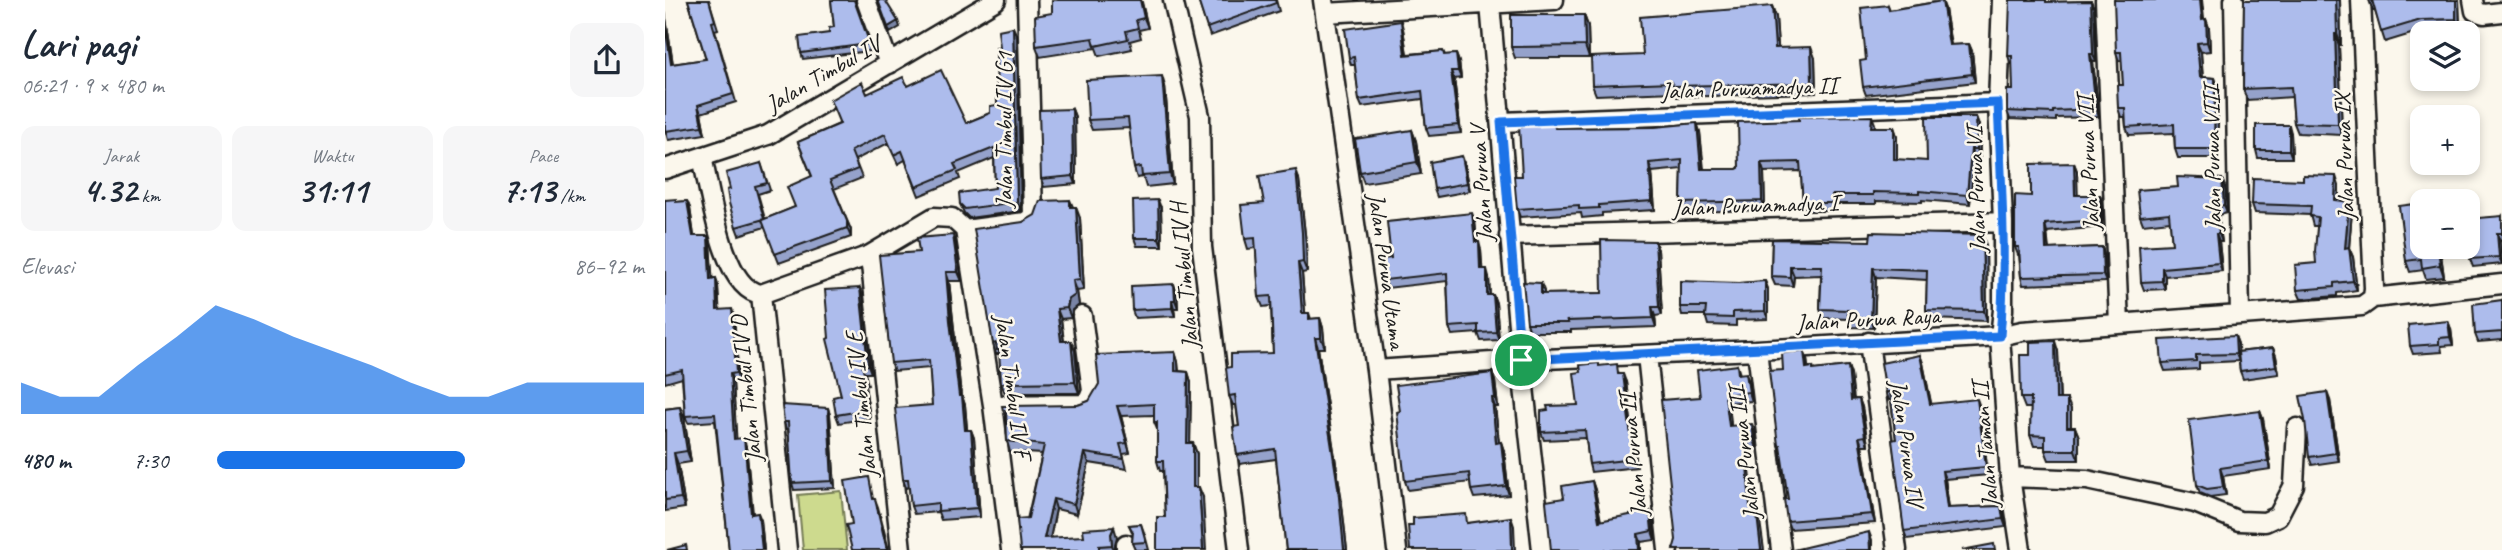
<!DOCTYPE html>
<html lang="id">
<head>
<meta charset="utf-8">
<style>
  body { margin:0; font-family:Caveat,sans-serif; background:#f6f6f7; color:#1f2937; height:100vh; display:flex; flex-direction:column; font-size:26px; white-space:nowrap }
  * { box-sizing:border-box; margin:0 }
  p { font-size:23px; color:#747a83 }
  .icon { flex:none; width:38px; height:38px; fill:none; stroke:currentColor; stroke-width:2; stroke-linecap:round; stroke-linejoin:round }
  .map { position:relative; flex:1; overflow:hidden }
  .sheet { display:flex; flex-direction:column; background:#fff; width:665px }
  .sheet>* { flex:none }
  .fabs { position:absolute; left:1745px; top:21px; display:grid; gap:14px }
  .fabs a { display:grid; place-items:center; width:70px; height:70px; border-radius:14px; background:#fff; box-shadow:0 4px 10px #0003; font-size:35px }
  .pin { position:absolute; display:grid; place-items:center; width:60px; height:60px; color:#fff; margin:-30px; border:4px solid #fff; border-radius:50%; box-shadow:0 2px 7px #0007 }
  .round { display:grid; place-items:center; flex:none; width:74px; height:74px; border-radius:14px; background:#f6f6f7 }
  .overview { display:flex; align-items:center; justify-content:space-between; height:119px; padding:0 21px }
  h1 { font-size:38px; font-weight:800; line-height:52px }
  .stats { display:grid; grid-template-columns:repeat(3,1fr); gap:10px; height:119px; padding:7px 21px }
  .stats div { display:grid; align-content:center; border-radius:14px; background:#f6f6f7; text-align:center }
  .stats b { font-size:35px; font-weight:800 }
  .stats small { font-size:19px; font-weight:400 }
  .stats p { font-size:19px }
  .chart { height:196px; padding:14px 21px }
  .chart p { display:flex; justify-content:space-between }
  .chart svg { width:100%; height:126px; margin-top:7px; fill:#1a73e8; opacity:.7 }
  ul { padding:0 21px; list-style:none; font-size:23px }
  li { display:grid; grid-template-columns:112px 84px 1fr; align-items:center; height:52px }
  li i { height:18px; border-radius:9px; background:#1a73e8 }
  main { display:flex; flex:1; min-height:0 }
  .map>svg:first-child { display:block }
  .green { fill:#cdda8e; stroke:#747b55; stroke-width:2 }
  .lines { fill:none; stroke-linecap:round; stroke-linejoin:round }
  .minor-casing { stroke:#1c1c1c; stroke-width:23 }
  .minor { stroke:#fbf7ec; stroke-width:18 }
  .wall { fill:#95a2cb; stroke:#1c1c1c; stroke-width:2 }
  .shaded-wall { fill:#7984a5; stroke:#1c1c1c; stroke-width:2 }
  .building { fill:#adbcec; stroke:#1c1c1c; stroke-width:2 }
  .route-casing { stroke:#fff; stroke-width:14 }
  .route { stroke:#1a73e8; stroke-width:9 }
  .labels { text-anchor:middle; stroke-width:5; stroke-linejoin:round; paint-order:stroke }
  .street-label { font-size:24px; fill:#1c1c1c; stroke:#fbf7ec }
</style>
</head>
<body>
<main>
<section class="sheet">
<div class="overview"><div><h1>Lari pagi</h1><p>06:21 · 9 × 480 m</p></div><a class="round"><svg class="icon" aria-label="share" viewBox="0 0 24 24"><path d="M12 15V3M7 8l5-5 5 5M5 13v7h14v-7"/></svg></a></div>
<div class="stats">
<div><p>Jarak</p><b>4.32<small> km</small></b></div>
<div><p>Waktu</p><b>31:11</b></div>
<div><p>Pace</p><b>7:13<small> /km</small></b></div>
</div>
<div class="chart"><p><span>Elevasi</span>86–92 m</p>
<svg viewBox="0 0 160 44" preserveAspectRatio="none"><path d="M0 44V33L10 38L20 38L30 27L40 17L50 6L60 11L70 17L80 22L90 27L100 33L110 38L120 38L130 33L140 33L150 33L160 33V44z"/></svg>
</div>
<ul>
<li><b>480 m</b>7:30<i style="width:58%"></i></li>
</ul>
</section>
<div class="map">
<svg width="1837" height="550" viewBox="0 0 1837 550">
  <rect width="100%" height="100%" fill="#fbf7ec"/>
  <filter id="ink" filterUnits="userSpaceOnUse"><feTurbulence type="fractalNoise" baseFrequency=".0143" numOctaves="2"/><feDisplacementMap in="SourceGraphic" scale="14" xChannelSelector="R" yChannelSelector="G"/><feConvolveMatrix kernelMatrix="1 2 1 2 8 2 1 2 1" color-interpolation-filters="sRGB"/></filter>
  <g filter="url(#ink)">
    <path class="green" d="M176,491L182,550H138L133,495Z"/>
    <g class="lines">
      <g class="minor-casing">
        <path id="minor" d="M201,0L224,64
          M508,0L535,116L537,247L574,550
          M658,0L711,370L732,550
          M1337,0L1333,103L1338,222V310L1335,336L1345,477L1356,550
          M1440,0L1454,324
          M1569,0L1575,315
          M1808,0L1810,11L1819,14L1837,12
          M825,4L856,360L877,550
          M660,13L889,0
          M836,122L1333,103
          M37,157C45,189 57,290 96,294L122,550
          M0,169L103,135L331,0
          M300,230L328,405L346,550
          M300,230L360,222L365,219L368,214L362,0
          M844,236L1338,222
          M205,255L236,550
          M96,294L205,255L269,217L287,218L300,230
          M1708,298L1837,284
          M1204,342L1232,550
          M1092,350L1116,550
          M982,355L1003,550
          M711,370L856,360L1092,350L1335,336L1357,331L1697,306L1708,298L1709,288L1696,0
          M328,405L417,404L423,401L427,391L417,316
          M1345,477L1422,480L1530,503L1574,521L1600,522L1613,516L1629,485L1632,428
          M461,544V550"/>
      </g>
      <use href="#minor" class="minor"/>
    </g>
    <path class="wall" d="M23,0H44L53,29L50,30L71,102L36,113L40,134L3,140L0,129V12L8,64L41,59Z
      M166,0H191L190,3L205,45V51L138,59L136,53L164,33L169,27Z
      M387,0H476L483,28L474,30L476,38L465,41L467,49L434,56L431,48L375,57L371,46L387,13Z
      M533,0H611L614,11L545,36Z
      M1579,0H1675L1676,45H1674L1677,135L1633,133L1629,123L1627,97L1582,100L1578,89Z
      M1704,0H1794L1795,29L1759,30L1720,42L1710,11H1708Z
      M1277,1L1280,9L1286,45L1304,44L1307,51L1310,82L1201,95L1198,87L1201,60L1223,5L1225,10Z
      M1426,1L1429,8L1431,62H1428L1434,117L1391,118V121L1345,119L1342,111L1348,90V64H1346L1343,56L1384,2Z
      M1107,6L1111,17L1113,48L1150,58L1151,93L1012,97L1010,92L931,95L927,85L978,55Z
      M919,15L923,26L924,58H850L846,47Z
      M1541,19L1544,28L1545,51L1536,52L1538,77L1550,78L1553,87V158H1513L1510,149L1509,133L1464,135L1461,127L1460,117H1456L1453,108L1458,85L1457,60L1454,61L1451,52Z
      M738,29L742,54L778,51L780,55L791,54L794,62L796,78L789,79L796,133L764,136L761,128L758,99L697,107L694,100L690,65H686L684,58Z
      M352,36L356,211L304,218L299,213L295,204L330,188L329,158L293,173L295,179L254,196L240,160L233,164L223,143L190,160L197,178L169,189L186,230V237L114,263L100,227L74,235L71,227L65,189L96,163L105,190L93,194L100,219L130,207L147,177L133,142L174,124L202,94L243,86L301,123L325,113L332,105L335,47Z
      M500,86L508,184L481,187L478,177L472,178L469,168L465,128L427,130L423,120Z
      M407,109L410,117L411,184L379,187L376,179Z
      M1207,116L1209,127H1229L1232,136V160L1262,161L1311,117L1314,125L1315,157H1309L1305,204L1257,200V202L1211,201V204H1170V211H1141L1138,203L1136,171L1099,172L1100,210L1019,212L1016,203L1017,169L987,172L990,210L937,213V216L917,218L916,213L855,217L852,209L857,176L891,128L990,127L1032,123L1035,132L1039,169H1072L1134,120Z
      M747,130L751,141L756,174L699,183L695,172Z
      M1626,133L1627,158H1593L1591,150Z
      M1409,163L1412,171V195H1435L1437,203V227L1382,232L1384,249L1437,247L1439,255L1441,282L1358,285L1356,277L1354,255H1353L1350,247L1366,196Z
      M800,164L805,191L772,197L769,189Z
      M634,179L641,243L642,272L637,273L640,313H644L646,319L655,318L658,328L660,348H653L676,496L682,550H621L611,459L575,464L572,455L574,426L571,405H568L564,396L566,367L608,353L606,306L598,307L594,297L591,248L583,249L580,239L599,203Z
      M1557,179L1560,187L1562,213L1553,215L1557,242H1554L1557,271L1500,276V289L1479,290L1476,282L1507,244L1505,221L1478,224L1475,216Z
      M1674,186V201L1687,211L1684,248L1688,257L1692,290L1672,293V296L1636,299L1632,290L1651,263L1652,226H1648L1645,215L1590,213L1587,204Z
      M0,200L12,202L22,201L25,208L29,236L45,243L47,278H51L53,286L54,310L69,316L74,381H68L71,439L81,446L88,513L96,520L99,550H64L50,421L23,423L20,416L17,378L0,383Z
      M405,200L408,207L415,218L419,290L412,291L414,305L407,311L406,318L396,319L399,341H406L410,351L414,393H340L336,383L335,357L334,354H331L328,344L358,222Z
      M496,208L497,246H472L469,238Z
      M1837,216V241H1835L1837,264L1808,267L1805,259Z
      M810,221L812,242L816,250L817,269L824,277L825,295H828L831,303L834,340L816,341L813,333L787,335L784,327L782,281L722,288L720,280L726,258Z
      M1107,239L1321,245L1322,321L1265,319L1261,310L1262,280L1211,277L1209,328L1186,327L1183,319L1158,318L1155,309L1156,275L1129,276L1128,286L1110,285L1106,276Z
      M291,244L297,281H284L289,330L296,396H297L300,405L302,430H306L309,438L315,517L276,520L273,512L249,514L246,506L244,487L241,488L238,479L267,405L265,368L229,371L226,363Z
      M1757,247H1775L1779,277L1761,279L1758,270L1745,272L1741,261Z
      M993,250L997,315L990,316L991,327L906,330V332H865L862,323L879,291V294L937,293Z
      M1100,281L1103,289V319L1071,320V326L1043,325L1040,315H1017L1015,307L1074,283Z
      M195,288L198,296L206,373H200L203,385L200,386L205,418L174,423L171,415L176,395L164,338Z
      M512,292L513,308H509L510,316L470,318L467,310Z
      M1837,300V340L1813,342L1810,334Z
      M1783,321L1786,329L1788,345L1776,346L1777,352L1748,354L1745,346Z
      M1570,336L1573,344V352L1608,348L1611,356L1614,374L1578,379L1575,371L1573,356L1574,361L1534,363V369L1500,371L1497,363Z
      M1139,351L1142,359L1143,367H1148L1149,370L1183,366L1186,375L1189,399H1194L1197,407L1203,445H1197L1210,523L1125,529L1122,521L1123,499L1117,454L1113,445L1118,370Z
      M1393,351L1395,399L1406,409V427H1410L1414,437V460H1384L1380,450V446H1369L1365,435L1366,408H1360L1356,398L1365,355Z
      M510,352L513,362L514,371L523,372L526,382L525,443H528L532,454V487L538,497L500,517L498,471H495L492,461V429L489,422V415L456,416L465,453L458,454L462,469L424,463L412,514L391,509L385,538L452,537L450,544V550H355L377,454L345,452L342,441L341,419L338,410L413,405L424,401Z
      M1255,355L1258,363L1266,404L1315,407L1323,475L1280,479L1284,508L1336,506L1339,514L1341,527L1242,539L1239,531L1231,439L1226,400H1224L1221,392Z
      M1072,365L1075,374L1084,382L1087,401L1064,403L1066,426L1090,432L1092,448L1086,449L1087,458H1084L1088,506H1091L1094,514L1011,540L1035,397Z
      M935,366L955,374L961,382L972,467L926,472L924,464L921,438L879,440L876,432L883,410L913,405L916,372Z
      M827,373L830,381L833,407H830L834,442H836L839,451L844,495L809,498L806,490L805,482L743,490L740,481L735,411Z
      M1665,400L1674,461L1647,465L1644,457Z
      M15,407L19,417L26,462L13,464L20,508L0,511V409Z
      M163,408L165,415L170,488L129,490L127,483L123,429H121L119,422Z
      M1595,411L1598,419L1606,469L1558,476L1561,495L1545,497L1535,493L1532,485Z
      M927,481L930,490L936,521L988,520L990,540L976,542V550H886L899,498Z
      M476,524L480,535L484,550H470L467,543L468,534L464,525Z"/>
    <path class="shaded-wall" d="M475,0L477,2L483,28L479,18Z
      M1535,0H1537L1540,28L1537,20Z
      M1671,0H1675L1676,45L1672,34Z
      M1791,0H1794L1795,29L1791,19Z
      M1277,1L1280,9L1287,53L1284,45Z
      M1426,1L1429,8L1431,62L1428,54Z
      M1107,6L1111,17L1114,59L1110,48Z
      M0,12L9,72L6,64L0,24Z
      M919,15L923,26L924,58L920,46Z
      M1541,19L1544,28L1545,51L1542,42Z
      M233,21L235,27L225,33L223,27Z
      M736,21L738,29L743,62L740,55Z
      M348,27L352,36L356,211L352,202Z
      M1670,34L1674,45L1677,135L1673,124Z
      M1532,43L1536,52L1538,86L1535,77Z
      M1304,44L1307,51L1310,82L1307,74Z
      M1146,47L1150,58L1151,93L1147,83Z
      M791,54L794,62L796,78L793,71Z
      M1425,54L1428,62L1434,117L1431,109Z
      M786,71L789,79L796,133L793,125Z
      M497,76L500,86L508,184L505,174Z
      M1550,78L1553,87V158L1549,149Z
      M33,105L36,113L40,134L37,126Z
      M407,109L410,117L411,184L408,176Z
      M1207,116L1210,124L1209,136L1206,127Z
      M1311,117L1314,125L1315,157L1312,149Z
      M1032,123L1035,132L1039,177L1036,169Z
      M1624,125L1626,133L1627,158L1624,150Z
      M1229,127L1232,136V168L1229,159Z
      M747,130L751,141L756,174L752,162Z
      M1306,149L1309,157L1305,204L1302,195Z
      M797,156L800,164L805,191L802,183Z
      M984,163L987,172L990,210L987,201Z
      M1096,163L1099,172L1100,210L1097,201Z
      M1409,163L1412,171L1413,203L1410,195Z
      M631,170L634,179L641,243L642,272L638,262Z
      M1671,176L1674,186L1673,210L1670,200Z
      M1557,179L1560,187L1562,213L1559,206Z
      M1167,195L1170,204V211L1167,203Z
      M1435,195L1437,203V227L1435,220Z
      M493,200L496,208L497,246L494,238Z
      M22,201L25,208L30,243L28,236Z
      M1684,202L1687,211L1684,248L1688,257L1692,290L1688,281L1680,248Z
      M411,207L415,218L419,290L415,279Z
      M1550,207L1553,215L1557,242L1554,234Z
      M807,213L810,221L813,250L810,242Z
      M182,221L186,230V237L182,228Z
      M1380,224L1382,232L1384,257L1381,249Z
      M1832,233L1835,241L1837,264L1834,257Z
      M1551,234L1554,242L1557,271L1554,263Z
      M288,235L291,244L297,281L293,272Z
      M1317,235L1321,245L1322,321L1319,311Z
      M43,236L45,243L48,286L45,279Z
      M990,241L993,250L997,315L994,307Z
      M814,242L816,250L818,277L815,269Z
      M1437,247L1439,255L1441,282L1438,275Z
      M1773,247H1775L1779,277L1775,265Z
      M633,263L637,273L641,323L637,313Z
      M1125,266L1129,276L1128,286L1125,277Z
      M1208,268L1211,277L1209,328L1206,319Z
      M1497,268L1500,276V289L1497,281Z
      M822,269L824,277L825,303L822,295Z
      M281,272L284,281L297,405L294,396Z
      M51,278L53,286L55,317L52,310Z
      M408,280L412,291L414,305L407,311L406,318L402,308Z
      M1100,281L1103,289V319L1100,311Z
      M876,283L879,291V303L876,294Z
      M509,284L512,292L513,308L510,300Z
      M195,288L198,296L206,373L203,365Z
      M828,295L831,303L834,340L831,332Z
      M507,300L509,308L510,316L507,308Z
      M987,307L990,316L991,327L988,318Z
      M67,309L69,316L74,381L71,373Z
      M392,309L396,319L400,352L396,341Z
      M655,318L658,328L660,348L656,338Z
      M1783,321L1786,329L1788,345L1785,337Z
      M1570,336L1573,344L1574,361L1571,354Z
      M650,338L653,348L676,496L682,550H679Z
      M406,341L410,351L414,393L410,382Z
      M1390,341L1393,351L1395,410L1391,399Z
      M1608,348L1611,356L1614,374L1611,366Z
      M1139,351L1142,359L1144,376L1141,368Z
      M510,352L513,362L514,382L510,371Z
      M1255,355L1258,363L1268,412L1265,404Z
      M1183,366L1186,375L1189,408L1186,400Z
      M523,372L526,382L525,454L522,443Z
      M827,373L830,381L833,407L830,398Z
      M1081,373L1084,382L1087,401L1084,392Z
      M65,374L68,381L72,447L69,439Z
      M958,374L961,382L972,467L969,459Z
      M197,378L200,386L205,418L202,410Z
      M1662,392L1665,400L1674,461L1671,453Z
      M1060,395L1064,403L1067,435L1064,426Z
      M297,396L300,405L303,439L300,430Z
      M827,398L830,407L835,451L831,443Z
      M1194,399L1197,407L1203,445L1200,436Z
      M1312,399L1315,407L1323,475L1321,467Z
      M1402,399L1406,409V437L1402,427Z
      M452,406L456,416L465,453L462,443Z
      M15,407L19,417L26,462L22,451Z
      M163,408L165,415L170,488L167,481Z
      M1595,411L1598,419L1606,469L1603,461Z
      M1087,424L1090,432L1092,448L1089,440Z
      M1410,427L1414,437V460L1410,450Z
      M306,430L309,438L315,517L312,508Z
      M1194,437L1197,445L1210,523L1207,514Z
      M79,438L81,446L88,521L86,514Z
      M836,442L839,451L844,495L841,486Z
      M528,443L532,454V498L528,487Z
      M1081,450L1084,458L1088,515L1085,506Z
      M9,453L13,464L20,508L16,498Z
      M420,453L424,463L412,514L409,504Z
      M1555,468L1558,476L1561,495L1558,487Z
      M1277,471L1280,479L1285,516L1282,508Z
      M927,481L930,490L937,530L934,521Z
      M534,487L538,497L541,550H538Z
      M210,499L213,507L224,550H222Z
      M388,499L391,509L383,549L379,538Z
      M1091,506L1094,514L1099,550H1096Z
      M1336,506L1339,514L1341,527L1338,519Z
      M985,511L988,520L990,540L987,531Z
      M93,513L96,520L99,550H97Z
      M846,517L849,526L850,550H847Z
      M449,527L452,537L450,544V550H449L447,545L446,534Z
      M1204,532L1207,540V550H1205Z
      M973,534L976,542V550H974Z"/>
    <path class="building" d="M23,0H44L50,21L47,22L68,94L33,105L37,126L0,131V24L6,64L41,59Z
      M166,0H189L203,39V44L136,53L134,37L164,33V28L169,27Z
      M213,0H220L233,21L223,27Z
      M387,0H475L479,18L471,20L473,28L461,31L463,39L430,46L428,38L371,46L370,16L387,13Z
      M533,0H610L611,3L542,28Z
      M1345,0H1381V2L1426,1L1428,54H1425L1431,109L1388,111V113L1342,111V90H1348L1347,56H1343Z
      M1449,0H1535L1537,20L1541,19L1542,42L1532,43L1535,77L1550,78L1549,149H1510L1509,124L1461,127L1460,108H1453L1452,85H1458L1456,52H1451Z
      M1579,0H1671L1672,34H1670L1673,124L1629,123L1626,87L1578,89Z
      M1704,0H1791V19L1756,20L1716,32L1707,0Z
      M1277,1L1284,45L1304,44L1307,74L1198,87L1195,61L1201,60L1196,8L1223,5L1224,10Z
      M1107,6L1110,48L1146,47L1147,83L1008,86L1007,82L927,85L926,57L978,55L975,17Z
      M846,15H919L920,46L846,47Z
      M736,21L740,55L778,51L779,55L791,54L793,71H786L793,125L761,128L757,91L694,100L689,57L684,58L680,29Z
      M348,27L352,202L300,209L295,204L294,193L330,188L329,148L289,164L292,170L251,187L237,151L229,155L220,134L186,151L193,169L165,180L182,221V228L110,254L97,220L130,207L122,187L147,176L133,142L175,124L165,100L197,82L202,94L238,77L243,86L276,70L301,123L325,113V106L332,105L331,47H335L333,30Z
      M497,76L505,174L477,176L476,167L469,168L463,118L423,120L421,80Z
      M407,109L408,176L376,179L374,110Z
      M1207,116L1206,127H1229V159L1262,161L1261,117H1311L1312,149H1306L1302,195L1254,191V193L1208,192V195H1167V203H1138L1135,162L1096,163L1097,201L1016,203L1017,160L984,163L987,201L934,205V208L914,209V205L852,209L849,176H857L854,126L889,124L890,128L990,127L1032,123L1036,169H1072L1074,168L1073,122L1134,120V117Z
      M1591,125H1624V150H1591Z
      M747,130L752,162L695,172L690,139Z
      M797,156L802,183L769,189L765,162Z
      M96,163L102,183L90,186L99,219L71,227L64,203L62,190L65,189L61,173Z
      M1409,163L1410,195H1435V220L1380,224L1381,249L1437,247L1438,275L1356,277L1354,247H1350V195L1366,196V164Z
      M631,170L637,233L638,262L633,263L637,313H644V319L655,318L656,338H650L673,487L679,550H621L610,449L572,455L568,427L574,426L570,395L564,396L561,368L566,367V354L608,353L606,296L594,297L590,238L580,239L576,205L599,203L594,176Z
      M1638,175L1671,176L1670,200L1684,202L1680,248L1684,247L1688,281L1669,283V287L1632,290L1630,265L1651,263L1650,251L1653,217L1645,216L1646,206L1587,204L1588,178L1638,180Z
      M1512,177L1557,179L1559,206L1550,207L1554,234H1551L1554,263L1497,268V281L1476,282L1474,246L1507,244L1504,213L1475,216L1472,190L1513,187Z
      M11,199V202L22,201L28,236H43L45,279L51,278L52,310L67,309L71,373L65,374L69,439L79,438L86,514L93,513L97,550H64L50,414L20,416L17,370L0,374V200Z
      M405,200V207H411L415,279L408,280L410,295L403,300L402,308L392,309L396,341H406L410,382L336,383L334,350H332L331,343L328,344L309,229L358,222L370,215L375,201Z
      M493,200L494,238H469L468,201Z
      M1757,203V247H1773L1775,265L1757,268L1756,259L1741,261L1734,206Z
      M807,213L810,242H814L815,269H822V295H828L831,332L813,333V325L784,327L782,273L720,280L717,259L726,258L722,222Z
      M1837,216V233H1832L1834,257L1805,259L1802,219Z
      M1206,232L1317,235L1319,311L1261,310L1262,270L1208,268L1206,319L1183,318V310L1155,309L1157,266H1125V277L1106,276L1107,239L1205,241Z
      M288,235L293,272H281L285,321L294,396H297L300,430H306L312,508L273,511V503L246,506L243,479H238L230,408L267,405L264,360L226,363L214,255L254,252L252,238Z
      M936,240L990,241L994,307H987L988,318L902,321L903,323H862L858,282L876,283V294L937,293Z
      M1015,281L1074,283L1100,281V311L1068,312V318L1040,317L1041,307H1015Z
      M509,284L510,300H507V308L467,310L466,286Z
      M195,288L203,365H197L200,377L197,378L202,410L171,415L168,397L176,395L162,339L164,338L160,290Z
      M1837,300V332L1810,334L1808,304Z
      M1783,321L1785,337L1774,338V344L1745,346L1743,325Z
      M1570,336L1571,354L1531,355V361L1497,363L1495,340Z
      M1390,341L1391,399H1402V427H1410V450H1380V436L1365,435L1366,398H1356L1355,355H1365V342Z
      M1608,348L1611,366L1575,371L1573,352Z
      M1139,351L1141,368L1148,367V370L1183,366L1186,400L1194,399L1200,436L1194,437L1207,514L1122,521L1119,499H1123L1115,445H1113L1104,371L1118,370L1117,353Z
      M510,352V371L523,372L522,443H528V487H534L538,550H492V517H500L498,461H492V422H489V404L452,406L462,443L455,444L459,459L420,453L409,504L388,499L379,538L419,536L418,529L449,527L446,534L447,545L434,546V550H355L352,519L363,518L379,445L342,441L341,410H338L337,406L413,405L424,401L434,384L431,355Z
      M1255,355L1265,404L1312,399L1321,467L1277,471L1282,508L1336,506L1338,519L1239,531L1227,440L1231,439L1225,392H1221L1216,363Z
      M934,363V366L952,364L953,374H958L969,459L924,464L920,430L876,432V411L883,410L882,406L913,405L909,373L916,372L915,365Z
      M1072,365L1073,374L1081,373L1084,392L1060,395L1064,426L1087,424L1089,440L1083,441L1084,449L1081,450L1085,506H1091L1096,550H1008L1011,540L996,400L1035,397L1032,370Z
      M827,373L830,398H827L831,443L836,442L841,486L806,490L804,473L740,481L732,412L735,411L731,385Z
      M1662,392L1671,453L1644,457L1640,420L1635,396Z
      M117,405L163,408L167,481L127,483L123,422H119Z
      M15,407L22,451L9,453L16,498L0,500V409Z
      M1595,411L1603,461L1555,468L1558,487L1542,489L1532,485L1524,420Z
      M204,477L208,499H210L222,550H187L181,525L187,524L180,481Z
      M927,481L934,521L985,511L987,531L973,534L974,550H886L881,501L899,498L897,486Z
      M801,514L802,523L846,517L847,550H745L743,525H748V518Z
      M476,524L481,542L467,543L468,532L464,525Z
      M1204,532L1205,550H1128Z
      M1329,544L1330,550H1297Z
      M21,545L22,550H2Z"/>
  </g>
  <g class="lines" filter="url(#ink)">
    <g class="route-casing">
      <path id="route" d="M1333,103C1336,180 1342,259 1335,336L856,360L836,122Z"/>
    </g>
    <use href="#route" class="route"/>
  </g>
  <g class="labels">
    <g class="street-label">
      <text transform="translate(158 74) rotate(-30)" y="8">Jalan Timbul IV</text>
      <text transform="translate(1084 88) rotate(-2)" y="8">Jalan Purwamadya II</text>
      <text transform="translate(339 130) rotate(-90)" y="8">Jalan Timbul IV G1</text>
      <text transform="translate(1679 157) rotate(-92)" y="8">Jalan Purwa IX</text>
      <text transform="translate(1547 158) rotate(-91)" y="8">Jalan Purwa VIII</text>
      <text transform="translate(1423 163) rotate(-93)" y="8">Jalan Purwa VII</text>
      <text transform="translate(816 184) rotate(-94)" y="8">Jalan Purwa V</text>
      <text transform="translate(1311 190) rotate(-92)" y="8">Jalan Purwa VI</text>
      <text transform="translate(1090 205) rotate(-2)" y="8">Jalan Purwamadya I</text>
      <text transform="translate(722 271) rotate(82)" y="8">Jalan Purwa Utama</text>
      <text transform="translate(519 276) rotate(-95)" y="8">Jalan Timbul IV H</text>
      <text transform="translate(1203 319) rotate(-3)" y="8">Jalan Purwa Raya</text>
      <text transform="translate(348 386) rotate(82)" y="8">Jalan Timbul IV F</text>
      <text transform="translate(81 389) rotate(-96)" y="8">Jalan Timbul IV D</text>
      <text transform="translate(196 405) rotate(-96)" y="8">Jalan Timbul IV E</text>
      <text transform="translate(1242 443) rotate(82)" y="8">Jalan Purwa IV</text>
      <text transform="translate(1320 445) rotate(-95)" y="8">Jalan Taman II</text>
      <text transform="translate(1079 453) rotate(-97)" y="8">Jalan Purwa III</text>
      <text transform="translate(968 455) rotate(-96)" y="8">Jalan Purwa II</text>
    </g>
  </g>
</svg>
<div class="fabs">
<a><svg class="icon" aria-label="layers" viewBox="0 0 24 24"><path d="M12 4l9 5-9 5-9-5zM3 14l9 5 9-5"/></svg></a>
<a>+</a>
<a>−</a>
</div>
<div class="pin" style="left:856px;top:360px;background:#1e9e55"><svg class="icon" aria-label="arrive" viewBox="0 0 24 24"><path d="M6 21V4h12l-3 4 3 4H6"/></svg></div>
</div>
</main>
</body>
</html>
